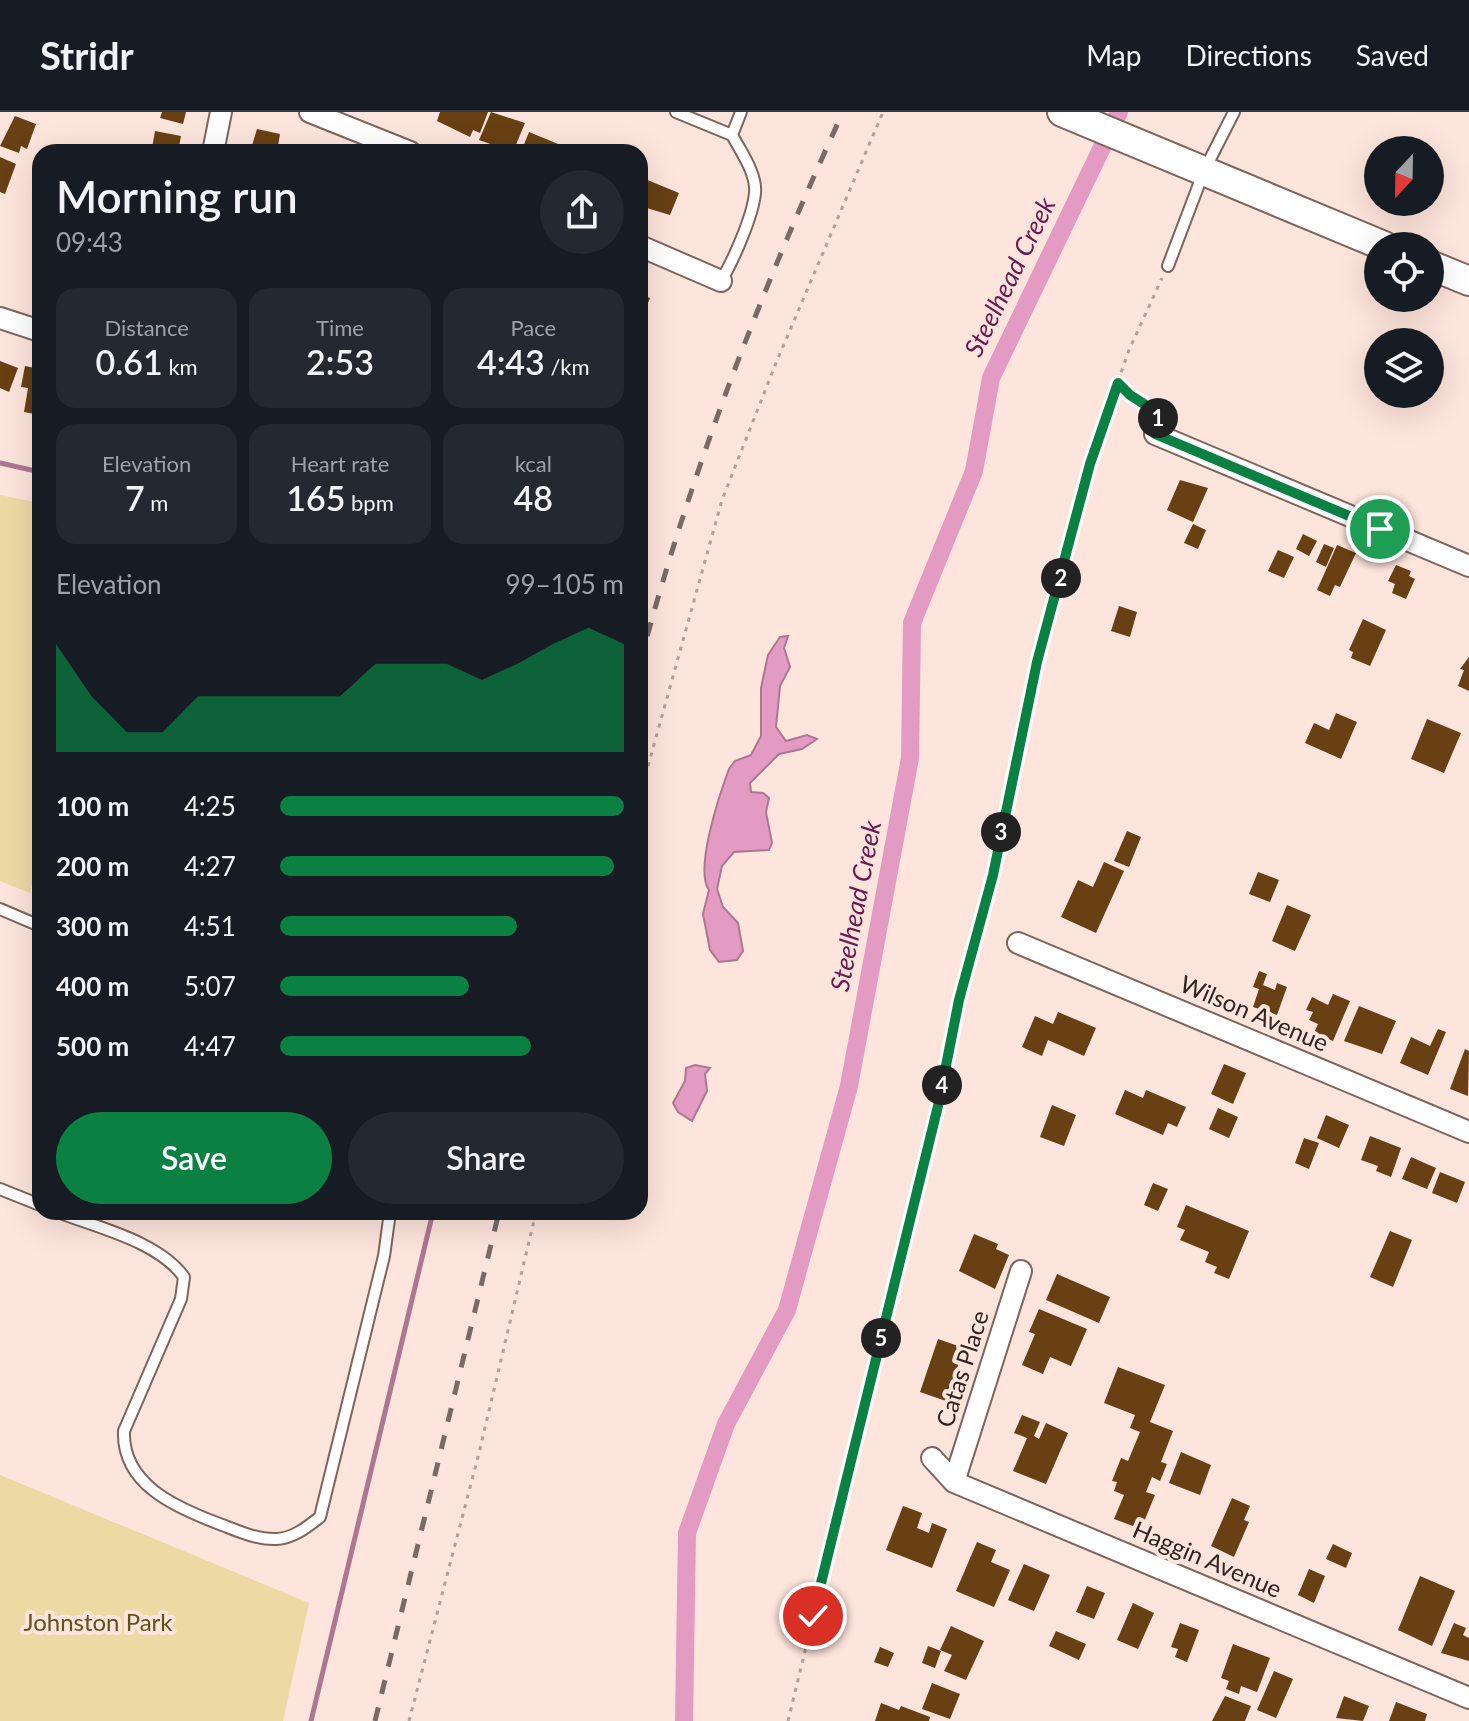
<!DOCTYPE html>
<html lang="en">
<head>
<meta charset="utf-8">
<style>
  body { margin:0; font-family:Lato,sans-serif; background:#242831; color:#f1f3f6; height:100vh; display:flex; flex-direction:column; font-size:30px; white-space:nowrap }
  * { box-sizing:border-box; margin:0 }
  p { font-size:26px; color:#9ea1a6 }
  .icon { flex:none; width:44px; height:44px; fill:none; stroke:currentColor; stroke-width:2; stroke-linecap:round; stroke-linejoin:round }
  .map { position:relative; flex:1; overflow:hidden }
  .panel { position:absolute; left:32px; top:32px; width:616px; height:1076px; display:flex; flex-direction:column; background:#171b24; border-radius:24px; box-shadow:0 8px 32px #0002 }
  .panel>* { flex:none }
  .needle { width:52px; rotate:202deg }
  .fabs { position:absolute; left:1364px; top:24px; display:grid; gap:16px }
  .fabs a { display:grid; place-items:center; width:80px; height:80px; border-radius:50%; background:#171b24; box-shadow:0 8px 32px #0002; font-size:40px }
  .pin { position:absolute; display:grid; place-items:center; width:68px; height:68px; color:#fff; margin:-34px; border:4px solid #fff; border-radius:50%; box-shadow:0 2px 8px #0007 }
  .km { position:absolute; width:40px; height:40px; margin:-20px; border-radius:50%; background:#222; color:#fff; font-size:22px; line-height:40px; text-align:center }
  .round { display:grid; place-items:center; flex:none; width:84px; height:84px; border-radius:42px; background:#242831 }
  .overview { display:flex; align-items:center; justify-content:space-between; height:136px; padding:0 24px }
  h1 { font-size:44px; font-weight:600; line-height:60px }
  .metrics { display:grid; grid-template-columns:repeat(3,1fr); gap:12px; height:136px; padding:8px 24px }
  .metrics div { display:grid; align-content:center; border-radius:20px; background:#242831; text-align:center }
  .metrics b { font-size:34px; font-weight:600 }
  .metrics small { font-size:22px; font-weight:400 }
  .metrics p { font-size:22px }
  .chart { height:224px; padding:16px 24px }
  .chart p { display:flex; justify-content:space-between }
  .chart svg { width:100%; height:144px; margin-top:8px; fill:#0b8043; opacity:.7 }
  .primary-button { display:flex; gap:16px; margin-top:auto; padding:16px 24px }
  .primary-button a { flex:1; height:92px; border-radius:48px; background:#0b8043; color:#fff; font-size:32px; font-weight:600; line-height:92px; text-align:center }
  .primary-button a+a { background:#242831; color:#f1f3f6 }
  ul { padding:0 24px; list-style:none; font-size:26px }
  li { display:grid; grid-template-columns:128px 96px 1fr; align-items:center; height:60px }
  li i { height:20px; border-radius:10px; background:#0b8043 }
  header { display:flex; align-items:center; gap:48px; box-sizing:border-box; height:112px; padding:0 40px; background:#171b24; border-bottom:2px solid #363941 }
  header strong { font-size:38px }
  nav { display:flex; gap:44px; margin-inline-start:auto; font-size:28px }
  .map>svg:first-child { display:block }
  .green { fill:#ecd9a4 }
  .water { fill:#e39bc3; stroke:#ad7792; stroke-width:2 }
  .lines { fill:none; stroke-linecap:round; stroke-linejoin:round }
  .stream { stroke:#ad7792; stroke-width:5 }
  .canal { stroke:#e39bc3; stroke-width:18 }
  .building { fill:#684014 }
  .service-casing { stroke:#7f645c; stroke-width:14 }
  .minor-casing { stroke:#7f645c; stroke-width:24 }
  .secondary-casing { stroke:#7f645c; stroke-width:32 }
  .path { stroke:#b4a09a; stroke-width:3; stroke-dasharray:4 6; stroke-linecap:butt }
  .service { stroke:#fff; stroke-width:10 }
  .minor { stroke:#fff; stroke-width:20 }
  .secondary { stroke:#fff; stroke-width:28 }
  .rail { stroke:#7a6a65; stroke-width:5; stroke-dasharray:14 14; stroke-linecap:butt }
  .route-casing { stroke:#fff; stroke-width:16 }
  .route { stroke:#0b8043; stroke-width:10 }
  .labels { text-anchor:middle; stroke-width:8; stroke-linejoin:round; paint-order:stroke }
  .street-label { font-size:24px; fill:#2f2420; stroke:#fde4dc }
  .park-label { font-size:24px; fill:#635117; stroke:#fde4dc }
  .water-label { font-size:26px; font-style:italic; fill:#6c194f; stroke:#fde4dc }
</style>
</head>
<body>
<header>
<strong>Stridr</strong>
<nav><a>Map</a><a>Directions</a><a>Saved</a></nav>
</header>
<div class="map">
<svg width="1469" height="1609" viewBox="0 0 1469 1609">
  <rect width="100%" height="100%" fill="#fde4dc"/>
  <path class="green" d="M0,383L40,391V735L30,781L0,769Z
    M0,1363L309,1491L283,1609H0Z"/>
  <path class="water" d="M788,524L784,536L790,555L780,574L776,615L786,629L807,623L817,627L802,637L779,642L750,671L751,680L763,681L769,686L766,700L772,731L769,738L734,740L722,754L717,777L723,795L738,811L743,839L737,848L719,850L710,838L703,802L709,778C694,758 720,681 729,657L735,649L751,643L761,624V576L768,543L780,525Z
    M695,953L710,956L705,962L707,979L692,1009L678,1000L673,991L685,969L686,956Z"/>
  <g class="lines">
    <path class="stream" d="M0,351L40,360
      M311,1609L433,1100"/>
    <path class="canal" d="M684,1609L687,1421L726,1312L787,1198L849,974L910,646L912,511L974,359L991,266L1119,0"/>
  </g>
  <path class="building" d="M162,0H186L183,12L160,6Z
    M440,0H488L480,21L473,18L470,25L437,9Z
    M491,0L525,11L513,40L479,28Z
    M15,4L36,12L27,37L21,34L19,41L0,34Z
    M257,17L280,22L277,40H250Z
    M155,19L181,24L178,40H137L138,34L152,36Z
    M529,20L563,34L560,40H521Z
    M0,45L16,52L5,82L0,80Z
    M645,67L679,81L670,103L640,94Z
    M640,182L650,186L640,210Z
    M0,249L18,256L9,280L0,276Z
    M25,254L40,257V303L24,300L28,276L21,275Z
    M1180,368L1208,376L1193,410L1167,398Z
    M1193,412L1206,418L1198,437L1184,431Z
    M1303,422L1317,429L1309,444L1296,437Z
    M1324,432L1334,436L1326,455L1316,450Z
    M1337,433L1356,441L1340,475L1335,473L1330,484L1317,478Z
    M1278,438L1294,445L1284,466L1268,459Z
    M1396,453L1411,459L1409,464L1415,467L1406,487L1392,481L1395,472L1388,469Z
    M1119,494L1137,500L1130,525L1111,519Z
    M1363,507L1386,518L1370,554L1351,546L1353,540L1349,538Z
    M1469,545V579L1458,574L1464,558L1460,557Z
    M1336,601L1357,610L1341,647L1305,631L1314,611L1329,618Z
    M1427,607L1461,621L1444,661L1411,647Z
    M1127,719L1141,725L1129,755L1114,749Z
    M1104,750L1124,759L1096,821L1061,805L1078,768L1093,775Z
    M1258,760L1279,768L1270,790L1249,782Z
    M1287,793L1311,803L1295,839L1272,829Z
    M1259,859L1267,862L1263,873L1275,878L1277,871L1287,875L1277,903L1253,895L1259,877L1253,875Z
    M1333,882L1350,889L1333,929L1314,921L1318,912L1309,908L1313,900L1306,898L1312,885L1328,893Z
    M1359,894L1396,909L1382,942L1344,929Z
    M1058,900L1096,916L1084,944L1048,928L1042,944L1022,935L1035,904L1053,912Z
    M1438,917L1446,920L1428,963L1400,951L1411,925L1430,934Z
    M1465,937L1469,939L1468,984L1450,977Z
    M1224,952L1246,961L1233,992L1211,982Z
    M1125,978L1143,986L1146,978L1186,995L1177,1015L1168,1011L1163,1023L1115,1002Z
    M1052,993L1076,1003L1064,1034L1040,1025Z
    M1218,996L1238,1005L1229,1026L1209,1017Z
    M1326,1003L1349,1013L1339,1036L1317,1026Z
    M1370,1024L1401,1036L1391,1065L1376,1059L1378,1054L1361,1048Z
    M1304,1026L1319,1031L1309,1057L1295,1051Z
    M1411,1045L1436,1056L1427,1077L1402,1067Z
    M1440,1060L1465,1070L1457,1091L1432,1081Z
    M1153,1071L1168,1077L1158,1099L1144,1093Z
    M1186,1093L1249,1119L1229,1167L1214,1161L1217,1155L1205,1150L1209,1140L1180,1128L1185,1118L1177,1115Z
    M1390,1119L1412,1128L1393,1175L1370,1165Z
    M974,1122L998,1132L996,1137L1009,1143L995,1177L959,1159Z
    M1057,1162L1110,1185L1099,1211L1046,1188Z
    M1039,1197L1087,1217L1071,1254L1050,1245L1043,1262L1022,1253L1035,1222L1029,1220Z
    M938,1227L964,1236L946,1289L920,1280Z
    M1118,1255L1165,1273L1150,1310L1173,1319L1161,1350L1167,1352L1160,1369L1152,1365L1146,1380L1155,1383L1141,1417L1114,1407L1124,1383L1114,1379L1117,1370L1112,1369L1121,1346L1128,1349L1140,1320L1130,1316L1135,1303L1104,1291Z
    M1022,1303L1040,1310L1034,1324L1039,1327L1046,1311L1068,1321L1046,1372L1013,1359L1027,1326L1014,1321Z
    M1181,1340L1211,1353L1200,1383L1169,1371Z
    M1232,1386L1250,1394L1244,1408L1249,1410L1234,1445L1211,1434Z
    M903,1394L922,1401L917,1416L929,1421L932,1411L947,1417L932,1456L886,1438Z
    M977,1430L996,1438L991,1450L1010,1458L994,1495L956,1479Z
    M1333,1432L1352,1441L1346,1456L1326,1447Z
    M1024,1452L1050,1463L1034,1499L1008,1488Z
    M1309,1457L1325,1464L1314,1491L1298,1483Z
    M1420,1464L1455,1479L1432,1534L1398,1518Z
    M1087,1474L1105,1481L1094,1507L1076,1500Z
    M1133,1491L1154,1501L1138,1537L1117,1528Z
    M1180,1511L1199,1518L1187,1550L1175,1545L1178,1537L1171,1535Z
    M1454,1511L1466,1516L1463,1523L1469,1526V1549L1441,1541Z
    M951,1514L984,1529L966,1568L944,1559L952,1543L940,1538Z
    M1056,1519L1086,1532L1079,1548L1049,1534Z
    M1233,1532L1270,1546L1257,1580L1241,1574L1239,1582L1226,1577L1229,1569L1221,1566Z
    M928,1534L941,1539L935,1556L922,1551Z
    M880,1535L894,1541L888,1555L874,1550Z
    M1274,1559L1293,1567L1276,1606L1257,1598Z
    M932,1571L960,1582L950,1607L922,1597Z
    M1225,1584L1251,1594L1245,1609H1212Z
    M1344,1584L1369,1594L1363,1609L1336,1606Z
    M1396,1590L1427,1602L1425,1609H1389Z
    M881,1591L899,1598L901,1594L930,1605L929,1609H875Z"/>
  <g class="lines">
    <g class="service-casing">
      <path id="service" d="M676,0L732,23
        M1168,154L1204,59L1234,0
        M721,169C733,149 753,104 755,81C757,62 741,40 732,23L741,0
        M0,797L40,814
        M0,1077L40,1093
        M58,1100C98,1116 158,1129 184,1165L181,1187L124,1319C122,1372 175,1395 217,1411C236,1418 256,1428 277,1427C294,1426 307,1415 320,1405L384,1144L390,1100"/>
    </g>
    <g class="minor-casing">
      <path id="minor" d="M310,0L410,40
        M213,40L221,0
        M640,134L721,169
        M0,206L40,219
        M1155,322L1469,454
        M1018,831L1469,1020
        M932,1346L954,1370L1469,1586
        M954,1370L1021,1159"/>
    </g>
    <g class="secondary-casing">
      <path id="secondary" d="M1062,0L1384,134
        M1430,153L1469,169"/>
    </g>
    <path class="path" d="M1118,271L1130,283L1158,301V306
      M640,683L722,388L776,251L883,0
      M409,1609L479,1341L536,1100
      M788,1609L938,994L959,888L993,763L1037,550L1103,312L1129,238L1162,166"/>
    <use href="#service" class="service"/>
    <use href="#minor" class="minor"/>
    <use href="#secondary" class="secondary"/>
    <path class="rail" d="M640,551C689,364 762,176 843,0
      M375,1609L499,1100"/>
  </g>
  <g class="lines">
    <g class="route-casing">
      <path id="route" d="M813,1504L938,994L959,888L993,763L1037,550L1090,352L1118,271L1130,283L1158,301L1155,322L1380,417"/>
    </g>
    <use href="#route" class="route"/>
  </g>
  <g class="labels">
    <g class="street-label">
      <text transform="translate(1254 902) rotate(23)" y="8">Wilson Avenue</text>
      <text transform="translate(963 1257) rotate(-72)" y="8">Catas Place</text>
      <text transform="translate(1207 1448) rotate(23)" y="8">Haggin Avenue</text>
    </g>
    <g class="park-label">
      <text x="98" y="1519">Johnston Park</text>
    </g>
    <g class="water-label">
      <text transform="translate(1010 165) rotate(-64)" y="9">Steelhead Creek</text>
      <text transform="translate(856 794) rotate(-79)" y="9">Steelhead Creek</text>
    </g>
  </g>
</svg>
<div class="fabs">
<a><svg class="needle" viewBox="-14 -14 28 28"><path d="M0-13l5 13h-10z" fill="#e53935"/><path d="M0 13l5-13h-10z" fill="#9ea1a6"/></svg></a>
<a><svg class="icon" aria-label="locate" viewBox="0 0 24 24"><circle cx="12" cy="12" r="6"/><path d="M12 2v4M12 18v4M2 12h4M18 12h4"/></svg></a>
<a><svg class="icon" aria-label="layers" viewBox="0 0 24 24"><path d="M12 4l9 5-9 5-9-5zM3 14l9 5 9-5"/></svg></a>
</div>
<div class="pin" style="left:1380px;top:417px;background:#1e9e55"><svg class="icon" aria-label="arrive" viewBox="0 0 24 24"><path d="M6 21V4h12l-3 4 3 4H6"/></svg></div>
<div class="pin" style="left:813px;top:1504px;background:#d93025"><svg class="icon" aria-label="check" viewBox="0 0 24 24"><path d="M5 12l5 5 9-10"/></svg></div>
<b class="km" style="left:1158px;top:306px">1</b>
<b class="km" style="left:1061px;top:466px">2</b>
<b class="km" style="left:1001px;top:720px">3</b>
<b class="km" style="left:942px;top:973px">4</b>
<b class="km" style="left:881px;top:1226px">5</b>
<section class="panel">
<div class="overview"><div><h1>Morning run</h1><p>09:43</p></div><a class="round"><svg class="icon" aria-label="share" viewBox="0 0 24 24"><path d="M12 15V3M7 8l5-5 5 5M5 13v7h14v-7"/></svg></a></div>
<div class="metrics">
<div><p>Distance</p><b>0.61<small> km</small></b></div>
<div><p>Time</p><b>2:53</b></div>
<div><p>Pace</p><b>4:43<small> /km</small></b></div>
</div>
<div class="metrics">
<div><p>Elevation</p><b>7<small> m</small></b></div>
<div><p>Heart rate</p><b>165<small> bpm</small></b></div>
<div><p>kcal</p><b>48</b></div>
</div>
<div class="chart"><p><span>Elevation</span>99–105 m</p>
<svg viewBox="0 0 160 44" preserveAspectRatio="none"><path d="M0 44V11L10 27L20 38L30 38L40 27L50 27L60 27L70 27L80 27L90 17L100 17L110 17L120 22L130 17L140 11L150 6L160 11V44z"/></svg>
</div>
<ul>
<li><b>100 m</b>4:25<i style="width:100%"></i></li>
<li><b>200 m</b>4:27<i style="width:97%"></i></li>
<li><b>300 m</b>4:51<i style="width:69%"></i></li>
<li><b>400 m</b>5:07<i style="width:55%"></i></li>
<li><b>500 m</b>4:47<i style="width:73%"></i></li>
</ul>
<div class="primary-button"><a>Save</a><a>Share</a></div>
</section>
</div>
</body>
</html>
